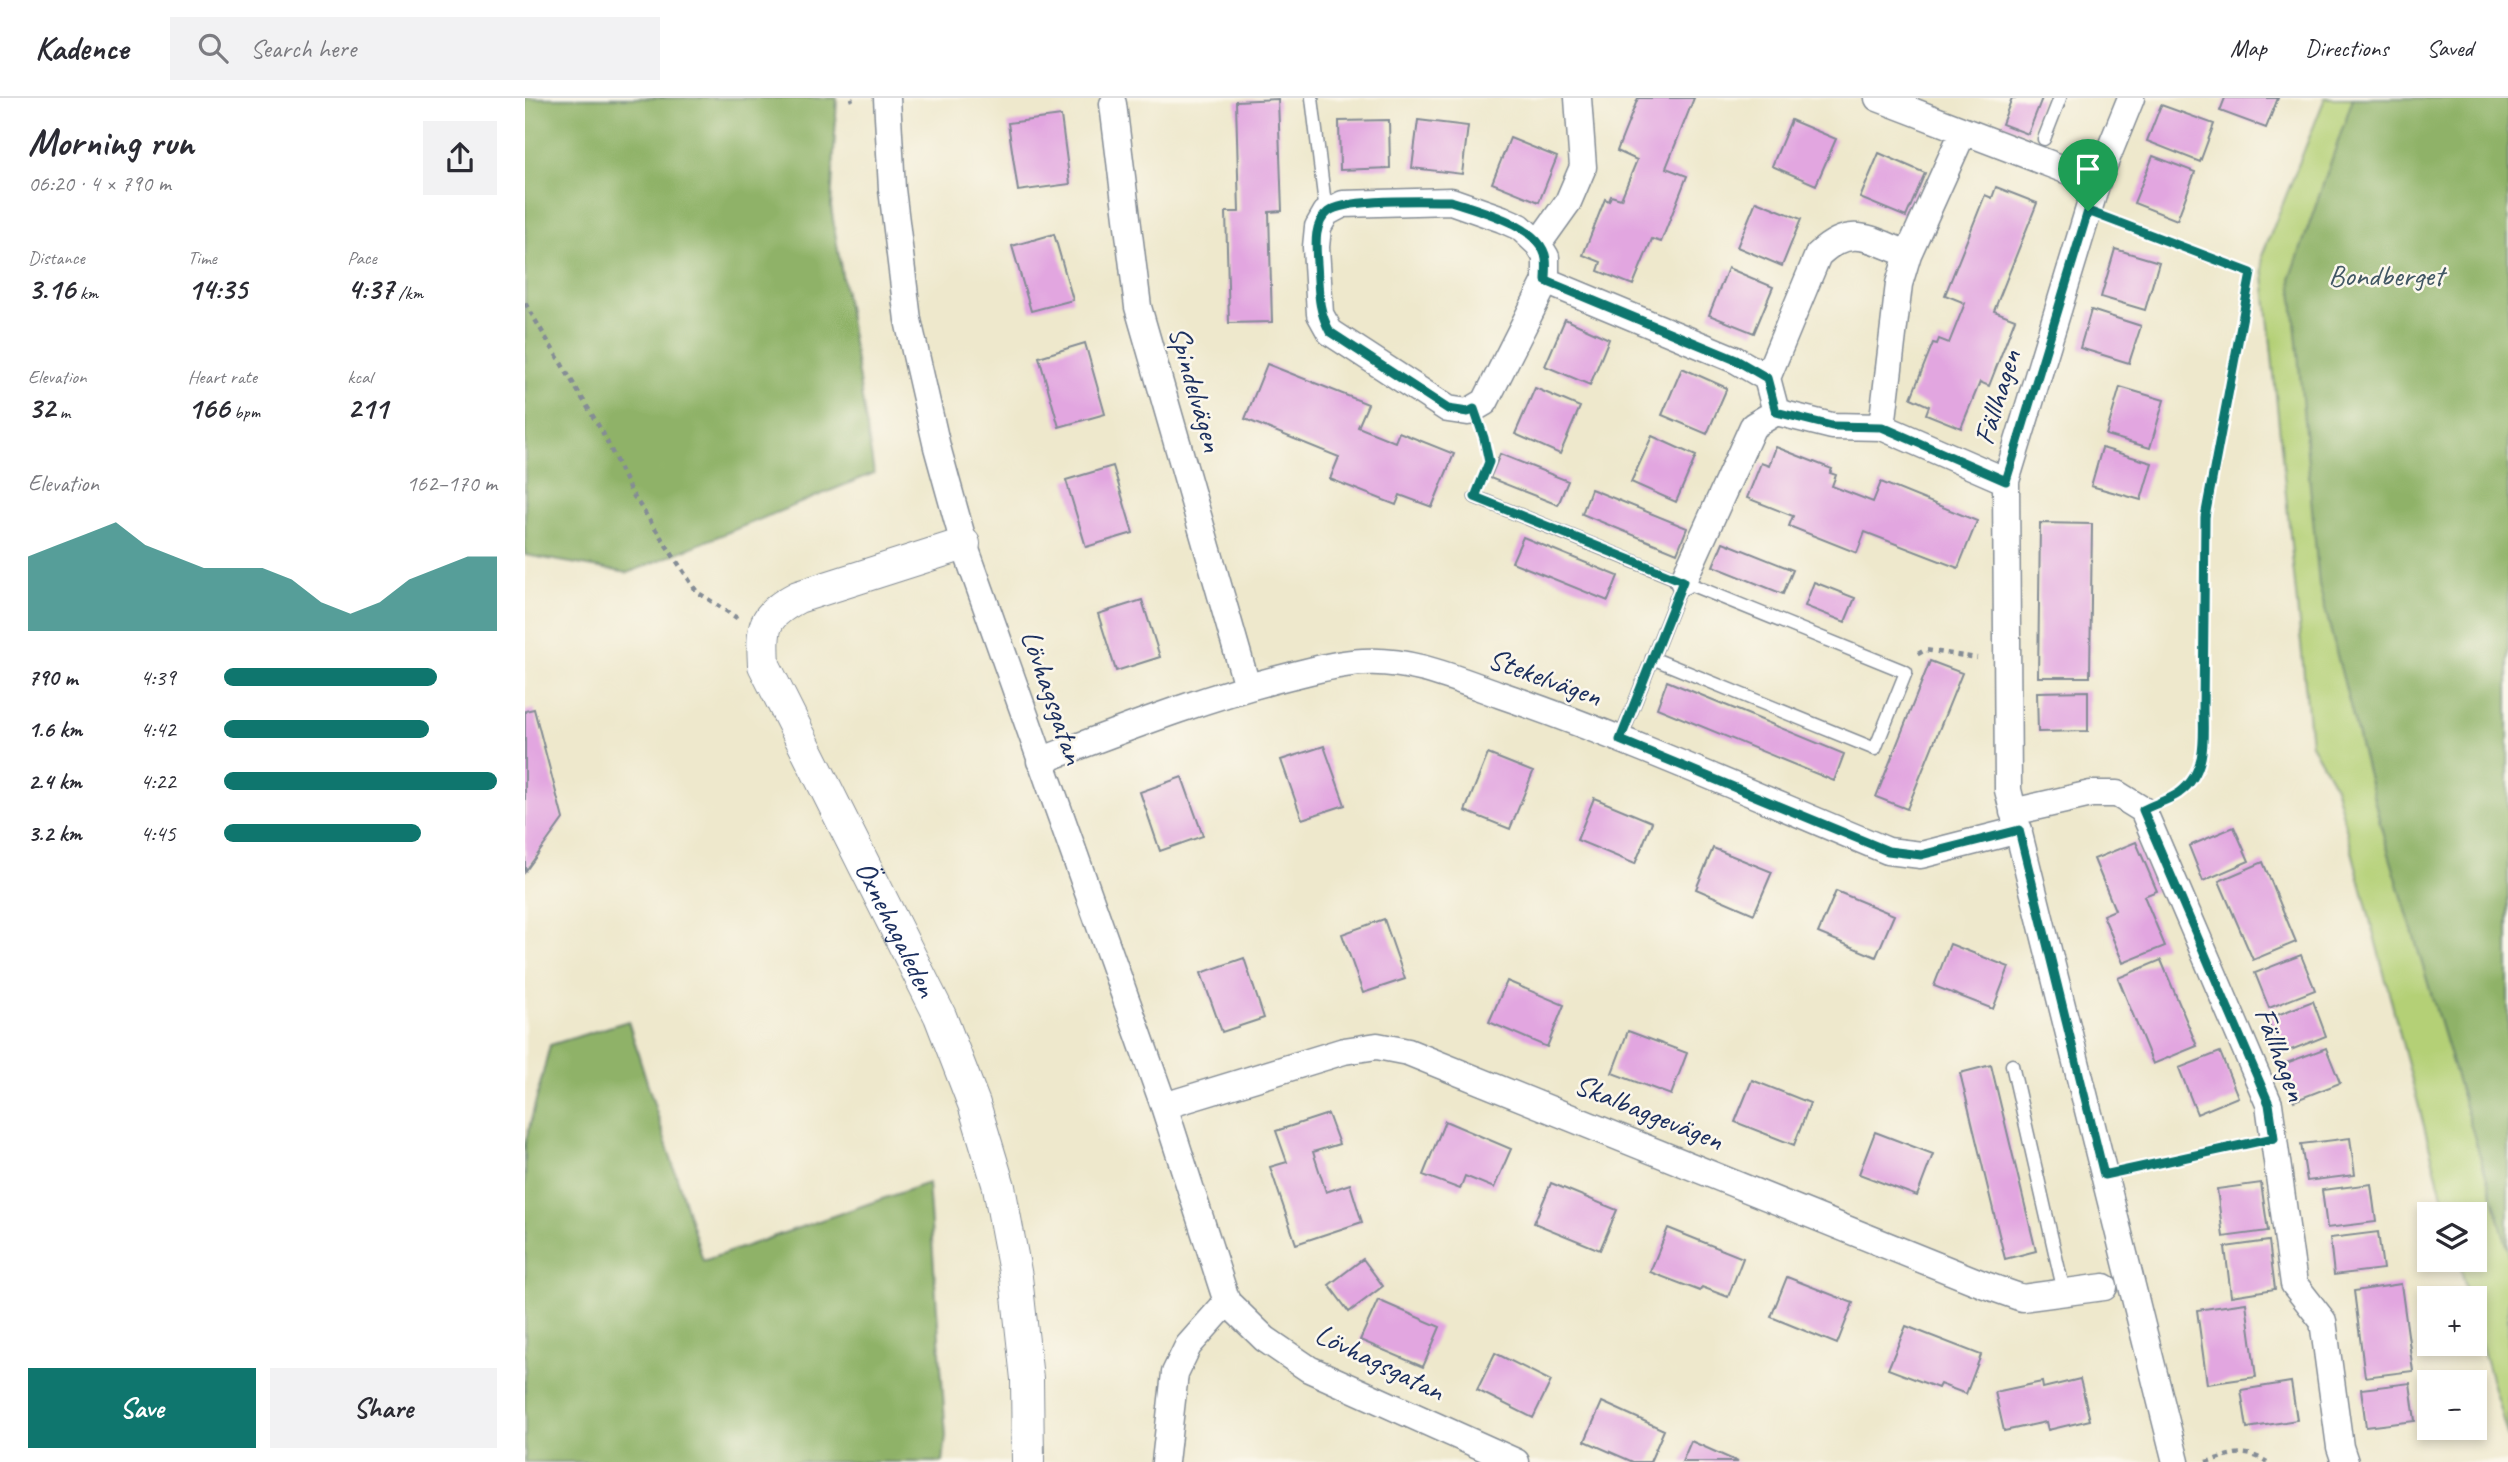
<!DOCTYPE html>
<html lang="en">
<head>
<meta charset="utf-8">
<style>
  body { margin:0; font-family:Caveat,sans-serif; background:#f2f2f3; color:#2b2b33; height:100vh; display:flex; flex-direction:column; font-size:26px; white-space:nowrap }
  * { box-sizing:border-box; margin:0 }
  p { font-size:23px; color:#7c7c81 }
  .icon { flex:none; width:38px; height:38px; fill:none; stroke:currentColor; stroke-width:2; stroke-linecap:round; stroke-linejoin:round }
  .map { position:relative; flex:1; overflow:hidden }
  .details { display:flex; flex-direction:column; background:#fff; width:525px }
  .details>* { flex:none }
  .controls { position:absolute; left:1892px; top:1104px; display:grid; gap:14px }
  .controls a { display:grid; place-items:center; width:70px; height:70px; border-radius:0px; background:#fff; box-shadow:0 4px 10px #0003; font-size:35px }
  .pin { position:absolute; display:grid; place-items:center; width:60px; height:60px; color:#fff; margin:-72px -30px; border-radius:50% 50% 50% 0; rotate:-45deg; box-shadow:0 0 7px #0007 }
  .pin .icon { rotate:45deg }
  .round { display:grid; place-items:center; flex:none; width:74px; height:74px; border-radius:0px; background:#f2f2f3 }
  .head { display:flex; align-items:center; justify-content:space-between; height:119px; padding:0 28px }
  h1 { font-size:38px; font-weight:600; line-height:52px }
  .metrics { display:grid; grid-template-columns:repeat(3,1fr); gap:10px; height:119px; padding:7px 28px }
  .metrics div { display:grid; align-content:center }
  .metrics b { font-size:30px; font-weight:600 }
  .metrics small { font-size:19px; font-weight:400 }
  .metrics p { font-size:19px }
  .chart { height:196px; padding:14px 28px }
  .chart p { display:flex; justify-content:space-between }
  .chart svg { width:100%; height:126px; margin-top:7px; fill:#0f766e; opacity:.7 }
  .button { display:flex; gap:14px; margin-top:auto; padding:14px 28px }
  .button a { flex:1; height:80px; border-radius:0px; background:#0f766e; color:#fff; font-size:28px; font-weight:600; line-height:80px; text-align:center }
  .button a+a { background:#f2f2f3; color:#2b2b33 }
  ul { padding:0 28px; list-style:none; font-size:23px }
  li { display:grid; grid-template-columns:112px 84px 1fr; align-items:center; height:52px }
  li i { height:18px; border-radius:9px; background:#0f766e }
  header { display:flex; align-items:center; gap:42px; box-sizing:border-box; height:98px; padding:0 35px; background:#fff; border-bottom:2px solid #e1e1e2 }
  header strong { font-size:33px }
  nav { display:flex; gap:38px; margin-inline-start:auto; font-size:24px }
  .search { width:490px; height:63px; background:#f2f2f3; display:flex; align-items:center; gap:18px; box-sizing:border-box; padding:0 24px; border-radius:0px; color:#7c7c81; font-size:26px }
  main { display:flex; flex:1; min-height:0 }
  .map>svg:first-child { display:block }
  .green { fill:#b4d076; stroke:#68806a; stroke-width:2 }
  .forest { fill:#8fb267; stroke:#557062; stroke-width:2 }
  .building { fill:#e2a6e0 }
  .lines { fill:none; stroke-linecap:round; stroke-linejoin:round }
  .service-casing { stroke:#848c95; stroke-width:15 }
  .minor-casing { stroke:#848c95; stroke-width:29 }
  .tertiary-casing { stroke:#848c95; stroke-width:34 }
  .path { stroke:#848c95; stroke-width:4.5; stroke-dasharray:5 5; stroke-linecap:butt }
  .service { stroke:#fff; stroke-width:12 }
  .minor { stroke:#fff; stroke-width:26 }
  .tertiary { stroke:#fff; stroke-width:32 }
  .route-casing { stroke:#fff; stroke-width:14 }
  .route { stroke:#0f766e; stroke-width:9 }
  .labels { text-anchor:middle; stroke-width:5; stroke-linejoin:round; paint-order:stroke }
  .park-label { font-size:30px; fill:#415764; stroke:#fbf7ec }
  .street-label { font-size:30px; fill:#1b2f5e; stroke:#fbf7ec }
</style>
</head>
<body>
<header>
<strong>Kadence</strong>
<div class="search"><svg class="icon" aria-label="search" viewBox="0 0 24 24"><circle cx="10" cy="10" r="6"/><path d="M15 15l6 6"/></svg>Search here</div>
<nav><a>Map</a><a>Directions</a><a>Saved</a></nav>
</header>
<main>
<section class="details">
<div class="head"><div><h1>Morning run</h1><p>06:20 · 4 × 790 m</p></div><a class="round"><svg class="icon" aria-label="share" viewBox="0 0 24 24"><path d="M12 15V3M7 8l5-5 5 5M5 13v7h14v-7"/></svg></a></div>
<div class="metrics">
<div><p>Distance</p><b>3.16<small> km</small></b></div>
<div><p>Time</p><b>14:35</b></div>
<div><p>Pace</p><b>4:37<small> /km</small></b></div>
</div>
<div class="metrics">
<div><p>Elevation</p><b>32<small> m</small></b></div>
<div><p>Heart rate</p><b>166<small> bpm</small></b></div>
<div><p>kcal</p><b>211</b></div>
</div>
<div class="chart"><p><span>Elevation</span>162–170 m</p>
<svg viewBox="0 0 160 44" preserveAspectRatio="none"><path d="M0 44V18L10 14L20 10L30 6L40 14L50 18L60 22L70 22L80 22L90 26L100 34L110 38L120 34L130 26L140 22L150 18L160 18V44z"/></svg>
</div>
<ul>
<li><b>790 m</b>4:39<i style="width:78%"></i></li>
<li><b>1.6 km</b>4:42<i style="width:75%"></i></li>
<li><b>2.4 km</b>4:22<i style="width:100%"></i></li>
<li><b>3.2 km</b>4:45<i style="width:72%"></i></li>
</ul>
<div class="button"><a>Save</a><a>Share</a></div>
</section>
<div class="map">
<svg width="1983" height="1364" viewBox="0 0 1983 1364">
  <rect width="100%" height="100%" fill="#fbf7ec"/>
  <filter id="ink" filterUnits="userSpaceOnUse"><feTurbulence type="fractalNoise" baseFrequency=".0143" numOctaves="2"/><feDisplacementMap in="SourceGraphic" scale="14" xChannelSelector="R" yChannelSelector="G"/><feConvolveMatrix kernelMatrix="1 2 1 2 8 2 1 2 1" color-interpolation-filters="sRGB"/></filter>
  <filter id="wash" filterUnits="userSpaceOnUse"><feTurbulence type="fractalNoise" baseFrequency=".00686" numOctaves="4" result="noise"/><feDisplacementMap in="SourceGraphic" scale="28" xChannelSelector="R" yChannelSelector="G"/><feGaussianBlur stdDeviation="1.57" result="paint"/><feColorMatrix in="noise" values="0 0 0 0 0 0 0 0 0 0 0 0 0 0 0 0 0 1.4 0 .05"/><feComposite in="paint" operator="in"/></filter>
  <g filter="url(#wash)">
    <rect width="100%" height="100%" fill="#eee8cc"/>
    <path class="green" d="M1800,0H1983V1340L1950,1224V1200H1943L1934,1162H1950V1116H1922L1810,688L1786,646L1737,158Z"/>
    <path class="forest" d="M0,0H312L306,109L349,375L103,475L0,457Z
      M1828,0H1983V1151L1858,736L1794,487L1766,179Z
      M103,923L178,1163L403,1085L421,1338L418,1364H0V1046L25,947Z"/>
    <g id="blocks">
      <path class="building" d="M1113,0H1169L1141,70L1162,78L1136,144L1127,141L1108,187L1073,173L1076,164L1058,157L1080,101L1084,103L1086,98L1096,101L1112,62L1092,53Z
        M1487,0H1517L1503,36L1477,26Z
        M1700,0H1753L1741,30L1695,13Z
        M753,1L757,113L744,114L747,224L704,225L701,114H714L711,3Z
        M1636,7L1689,26L1675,64L1622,43Z
        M536,18L545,86L493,93L483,25Z
        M864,22L865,70L815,72L814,23Z
        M893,22L943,28L937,76L887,70Z
        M1266,22L1311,41L1291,87L1247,68Z
        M985,40L1032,59L1014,104L967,85Z
        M1354,55L1400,75L1381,119L1335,100Z
        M1628,58L1670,74L1652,122L1609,105Z
        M1471,89L1512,105L1469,213L1490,221L1464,288L1455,284L1436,330L1401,316L1404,308L1386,300L1408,245L1412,246L1414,241L1424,245L1440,205L1420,197L1460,97L1467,100Z
        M1231,103L1276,121L1257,168L1212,149Z
        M529,136L548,202L506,213L487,148Z
        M1590,151L1634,164L1620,212L1576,199Z
        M1203,170L1248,189L1229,235L1184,217Z
        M1566,212L1616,228L1604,265L1555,250Z
        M1040,221L1084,241L1065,287L1020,268Z
        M560,245L580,316L534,329L514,259Z
        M742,266L843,306L833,329L870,344L874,334L929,356L907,409L875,397L871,407L805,381L814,359L720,321Z
        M1157,270L1202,290L1182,336L1137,317Z
        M1595,289L1639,302L1625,350L1581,337Z
        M1010,290L1055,309L1035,356L990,336Z
        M1127,338L1171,358L1151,404L1106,384Z
        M1251,349L1307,371L1305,375L1311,377L1307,388L1348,404L1356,384L1452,423L1433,470L1340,434L1332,455L1264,428L1268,418L1222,400L1236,365L1244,368Z
        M1577,350L1627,365L1616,402L1566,388Z
        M975,356L1043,383L1033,407L965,380Z
        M588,368L608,435L561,449L541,382Z
        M1066,391L1162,430L1152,455L1057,416Z
        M1515,425L1567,426L1565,579H1513Z
        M998,439L1093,478L1083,503L987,464Z
        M1198,444L1268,472L1258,496L1188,468Z
        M1289,484L1330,500L1320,524L1280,508Z
        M617,502L635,559L591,573L573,516Z
        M1405,563L1437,575L1382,711L1351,699Z
        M1142,583L1319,656L1309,683L1132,610Z
        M1563,593V633L1513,634L1512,594Z
        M9,611L38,721L0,774V613Z
        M799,648L820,707L777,721L756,662Z
        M963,656L1008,674L985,731L940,713Z
        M657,679L678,738L635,753L615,694Z
        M1069,700L1127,724L1110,766L1052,742Z
        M1709,729L1724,763L1678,783L1664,748Z
        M1611,744L1632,793L1619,798L1640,848L1598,865L1578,817L1590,812L1569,761Z
        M1188,750L1247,774L1229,816L1171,791Z
        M1738,764L1771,844L1728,862L1694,783Z
        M1311,793L1369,817L1351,859L1293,835Z
        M859,821L880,881L838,895L817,836Z
        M1425,846L1484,869L1468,911L1409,888Z
        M1776,857L1790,892L1744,910L1730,875Z
        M719,860L739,920L697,934L676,875Z
        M1636,862L1672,948L1628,966L1593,880Z
        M982,883L1039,907L1022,949L964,924Z
        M1788,903L1801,938L1756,956L1742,921Z
        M1103,933L1162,955L1146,997L1087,975Z
        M1801,950L1815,985L1769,1003L1756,967Z
        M1695,954L1713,999L1672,1016L1654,970Z
        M1466,967L1511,1153L1480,1161L1435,975Z
        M1227,982L1285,1005L1269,1047L1210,1024Z
        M803,1016L814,1046L788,1054L801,1094L825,1086L837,1124L771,1146L745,1069L762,1064L751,1033Z
        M920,1023L986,1051L969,1090L940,1078L935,1091L898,1077Z
        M1350,1034L1408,1056L1392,1098L1334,1076Z
        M1825,1040L1830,1077L1782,1083L1776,1046Z
        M1026,1085L1092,1112L1075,1152L1009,1125Z
        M1736,1085L1743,1133L1698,1139L1692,1091Z
        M1846,1086L1851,1124L1802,1130L1797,1092Z
        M1143,1130L1218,1160L1203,1199L1177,1189L1175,1193L1125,1174Z
        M1853,1134L1858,1171L1809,1177L1805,1140Z
        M1744,1143L1750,1191L1706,1198L1700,1149Z
        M838,1161L858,1188L824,1214L804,1187Z
        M1262,1179L1328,1205L1312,1246L1246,1219Z
        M1876,1186L1888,1273L1840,1279L1829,1193Z
        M853,1202L915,1229L898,1269L835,1242Z
        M1721,1205L1731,1279L1682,1286L1672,1212Z
        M1381,1228L1456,1257L1441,1296L1415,1286L1413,1290L1363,1271Z
        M970,1255L1026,1283L1008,1320L952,1292Z
        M1555,1281L1565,1322L1523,1332L1521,1324L1479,1333L1470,1294L1517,1284L1518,1290Z
        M1766,1284L1772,1322L1722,1330L1716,1292Z
        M1885,1285L1890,1323L1841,1329L1836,1291Z
        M1077,1304L1139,1332L1125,1364H1108L1060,1343Z
        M1166,1343L1213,1364H1157Z"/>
    </g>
  </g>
  <g filter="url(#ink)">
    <use href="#blocks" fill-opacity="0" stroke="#848c95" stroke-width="2"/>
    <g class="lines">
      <g class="service-casing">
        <path id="service" d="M787,0L801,115
          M1519,41L1535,0
          M950,399L1381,574L1350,651L1127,560
          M1095,642L1158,483
          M1487,967L1539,1194"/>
      </g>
      <g class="minor-casing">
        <path id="minor" d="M362,0L367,91L383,222L412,349L439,446L639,1008L702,1204L740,1241L784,1271L991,1364
          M1353,0L1572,84
          M1606,0L1572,84L1481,383L1483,692L1651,1364
          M588,6L613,209L722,588
          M1438,34L1383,156L1374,186L1357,329L1481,383
          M1013,146L1043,104L1058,69L1053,0
          M1021,183L960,304L943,314L923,311L805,234L795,216L791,149L793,129L801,115L818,106L926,103L977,121L995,129L1013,146L1021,159V183L1211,262L1242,280
          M1357,329L1307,328L1251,314L1242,280L1293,157C1327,125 1345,142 1383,156
          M1158,483L1228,328L1251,314
          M515,663C597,632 680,599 765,578C789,572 814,565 838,564C886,561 931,581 976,597C1107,642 1235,700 1363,753L1396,757L1494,732
          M1488,714L1566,696H1592L1618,712L1744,1006L1769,1186L1798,1223L1815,1349L1820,1364
          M639,1008L819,953L852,948L883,954L1460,1187L1497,1200L1579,1189
          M640,1364L650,1275L663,1248L702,1204"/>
      </g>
      <g class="tertiary-casing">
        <g id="tertiary">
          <path id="s1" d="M439,446L273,499C237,518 237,528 239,567L415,918L449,1006L474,1089L491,1179L502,1281L503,1364"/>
        </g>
      </g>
      <path class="path" d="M326,0L327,3
        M1590,123L1726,175L1680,419L1678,613C1680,647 1680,682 1644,699
        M0,205L78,335L106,394L172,494L212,520
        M958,379L964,364L958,337
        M1393,556L1400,552L1452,560
        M1606,1071L1721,1046
        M1681,1364C1706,1357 1717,1349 1742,1364"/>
      <use href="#service" class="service"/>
      <use href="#minor" class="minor"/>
      <use href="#tertiary" class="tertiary"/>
    </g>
  </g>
  <g class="lines" filter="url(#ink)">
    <g class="route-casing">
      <path id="route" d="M926,103C953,112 1016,127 1021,161C1022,168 1021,176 1021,183L1211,262L1242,280L1251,314L1307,328L1357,329L1481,383L1563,113L1726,175L1680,419L1678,613C1679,643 1681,675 1654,695C1644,702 1629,706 1618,712L1744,1006L1749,1040L1579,1077L1494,732L1396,757L1363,753L1095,642L1158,483L950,399L964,364L959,340L949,311L943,314L923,311L805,234C792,210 794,192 792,165C791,149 788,126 803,114C820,100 900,103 926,103Z"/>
    </g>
    <use href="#route" class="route"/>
  </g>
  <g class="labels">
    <g class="park-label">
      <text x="1861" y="187">Bondberget</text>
    </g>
    <g class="street-label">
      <text transform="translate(671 291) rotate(74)" y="10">Spindelvägen</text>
      <text transform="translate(1472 299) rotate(-73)" y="10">Fällhagen</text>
      <text transform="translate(1020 579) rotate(20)" y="10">Stekelvägen</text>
      <text transform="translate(528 599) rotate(71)" y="10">Lövhagsgatan</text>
      <text dy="10" stroke="none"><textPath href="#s1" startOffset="553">Öxnehagaleden</textPath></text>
      <text transform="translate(1756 956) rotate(69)" y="10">Fällhagen</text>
      <text transform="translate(1124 1014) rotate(22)" y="10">Skalbaggevägen</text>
      <text transform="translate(855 1264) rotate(26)" y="10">Lövhagsgatan</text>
    </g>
  </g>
</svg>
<div class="controls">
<a><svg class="icon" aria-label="layers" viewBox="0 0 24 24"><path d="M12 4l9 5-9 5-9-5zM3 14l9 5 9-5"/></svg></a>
<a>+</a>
<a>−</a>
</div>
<div class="pin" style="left:1563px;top:113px;background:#1e9e55"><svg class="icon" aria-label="arrive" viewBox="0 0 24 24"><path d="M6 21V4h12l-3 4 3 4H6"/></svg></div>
</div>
</main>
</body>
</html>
